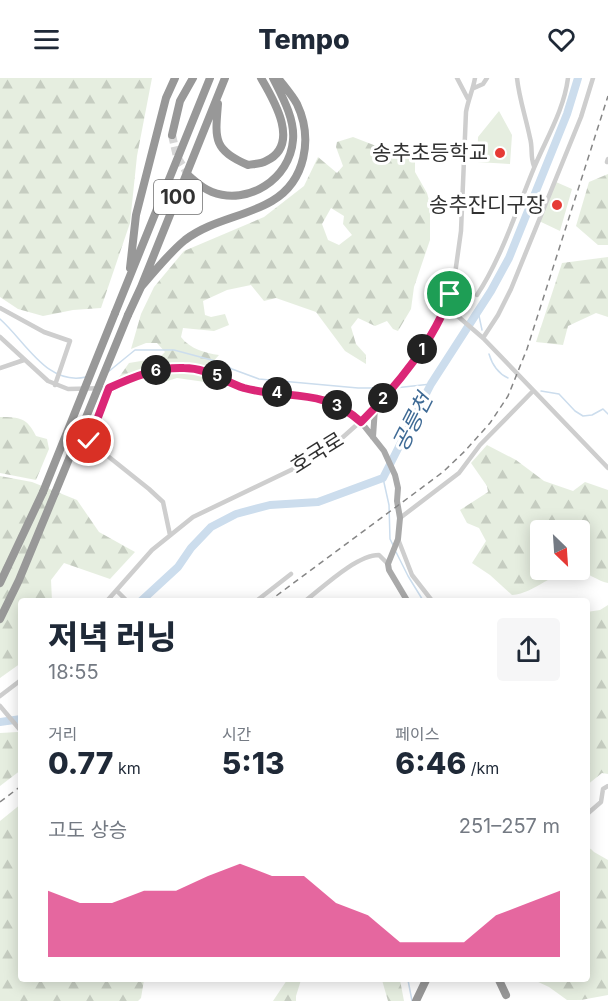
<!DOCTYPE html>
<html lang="ko">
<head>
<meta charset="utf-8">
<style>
  body { margin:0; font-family:Inter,"Noto Sans KR",sans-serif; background:#f6f6f7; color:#1f2937; height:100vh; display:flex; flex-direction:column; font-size:22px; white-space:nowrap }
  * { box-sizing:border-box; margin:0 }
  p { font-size:20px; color:#747a83 }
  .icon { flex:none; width:33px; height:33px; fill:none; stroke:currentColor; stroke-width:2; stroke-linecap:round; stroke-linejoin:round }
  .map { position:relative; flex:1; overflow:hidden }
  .panel { position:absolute; left:18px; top:520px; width:572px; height:384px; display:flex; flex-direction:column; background:#fff; border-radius:6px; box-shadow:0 3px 15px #0003 }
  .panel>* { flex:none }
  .needle { width:39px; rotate:155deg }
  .tools { position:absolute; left:530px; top:442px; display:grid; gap:12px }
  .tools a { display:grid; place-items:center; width:60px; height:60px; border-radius:6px; background:#fff; box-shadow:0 3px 15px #0003; font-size:30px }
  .pin { position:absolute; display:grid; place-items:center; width:51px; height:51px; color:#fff; margin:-26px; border:3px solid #fff; border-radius:50%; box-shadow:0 2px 6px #0007 }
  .km { position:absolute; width:30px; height:30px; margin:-15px; border-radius:50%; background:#222; color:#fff; font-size:16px; line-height:30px; text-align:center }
  .round { display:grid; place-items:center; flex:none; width:63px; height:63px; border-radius:6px; background:#f6f6f7 }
  .summary { display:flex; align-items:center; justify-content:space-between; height:102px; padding:0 30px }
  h1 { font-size:33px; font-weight:800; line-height:45px }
  .figures { display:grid; grid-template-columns:repeat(3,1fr); gap:9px; height:102px; padding:6px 30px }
  .figures div { display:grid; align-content:center }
  .figures b { font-size:30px; font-weight:800 }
  .figures small { font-size:16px; font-weight:400 }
  .figures p { font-size:16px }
  .chart { height:168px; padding:12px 30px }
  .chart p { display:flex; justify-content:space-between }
  .chart svg { width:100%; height:108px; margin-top:6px; fill:#db2777; opacity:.7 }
  header { display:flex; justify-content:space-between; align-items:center; height:78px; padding:0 30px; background:#fff; font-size:27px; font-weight:800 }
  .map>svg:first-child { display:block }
  .forest { fill:url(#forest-firs); fill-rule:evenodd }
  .garden { fill:#e6eee0 }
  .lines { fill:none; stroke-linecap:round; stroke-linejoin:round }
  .stream { stroke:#ccdded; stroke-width:1.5 }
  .river { stroke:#ccdded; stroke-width:8 }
  .highway-tunnel { stroke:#d6d6d6; stroke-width:8; stroke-dasharray:8 4; stroke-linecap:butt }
  .minor { stroke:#cecece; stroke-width:4.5 }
  .major { stroke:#a9a9a9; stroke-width:6 }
  .highway { stroke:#989898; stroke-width:8 }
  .rail { stroke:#868686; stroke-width:1.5; stroke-dasharray:6 4.5; stroke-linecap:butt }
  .highway-bridge { stroke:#989898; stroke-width:8 }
  .route-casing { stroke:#fff; stroke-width:12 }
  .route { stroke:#db2777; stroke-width:8 }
  .poi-dot { fill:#e63a35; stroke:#fff; stroke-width:2 }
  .labels { text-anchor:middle; stroke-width:6; stroke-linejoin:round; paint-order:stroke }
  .shield { fill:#fff; stroke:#6f6f6f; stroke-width:1.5 }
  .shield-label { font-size:20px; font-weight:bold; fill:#313131 }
  .poi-label { font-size:21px; fill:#313131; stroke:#fff; text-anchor:end }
  .street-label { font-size:21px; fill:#313131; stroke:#fff }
  .water-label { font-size:22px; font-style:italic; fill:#3e6a95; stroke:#fff }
</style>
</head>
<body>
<header><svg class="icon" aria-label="menu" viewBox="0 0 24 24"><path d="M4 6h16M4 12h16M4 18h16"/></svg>Tempo<svg class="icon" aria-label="heart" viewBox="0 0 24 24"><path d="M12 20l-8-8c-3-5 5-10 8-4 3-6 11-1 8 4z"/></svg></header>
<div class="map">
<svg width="608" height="923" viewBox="0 0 608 923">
  <defs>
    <pattern id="forest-firs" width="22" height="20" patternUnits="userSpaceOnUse" patternTransform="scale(1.5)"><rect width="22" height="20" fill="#e6eee0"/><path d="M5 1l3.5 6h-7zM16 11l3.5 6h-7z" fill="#c6cdc1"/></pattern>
  </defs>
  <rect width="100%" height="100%" fill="#fff"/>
  <path class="forest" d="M0,0H152L137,78L130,145L101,230L73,232L43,238L18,231L0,219Z
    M353,59L415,83V94L427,115L430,126V162L414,209L411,231L398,253L393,251L387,243L375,248L358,240L351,249L356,266L366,277V286L345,273L316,234L276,220L264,223L251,207L227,212L203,223L205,237L211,239L225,236L229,247L214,253L183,250L181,259C190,271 205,275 219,277L211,286L205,304L177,300L164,304L159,299L161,288L147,290L117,302L129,285L159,280L165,274L157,265H146L131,271L141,236L154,209L184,173L264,139L304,108L318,79L337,95L343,88L336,69L337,64ZM331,130L344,138L343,146L352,157L339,167L328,162L322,146Z
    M608,96V167H598L576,148L589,104Z
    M608,179V239L596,235L568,248L563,267L536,264L562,185Z
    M0,339C20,339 27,340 36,358L47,361L49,371L36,402L0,395Z
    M487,367L516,382L544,403L573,413L585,404L608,412V505C597,503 588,494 577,493C552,492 537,515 512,517L490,497L472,485L486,463L479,450L467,445L460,432L488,414L487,408L471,385ZM540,453H579V492H540Z
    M0,398L32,404L77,422L99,454L135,474L110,501L64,485L51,502L52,523L21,524V585L0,600Z
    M608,527V696L602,695L587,707V534L600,532Z
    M18,654L21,658V692L0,708V655Z
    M21,726V902H144L141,920L138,923H0V743Z
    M587,770L591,771L594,774L608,782V917L581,922H567L549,909L534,902H586Z
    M287,902H301L296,918V923H273Z
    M382,902H400L404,923H388Z"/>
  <path class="garden" d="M499,33L512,57L510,86L477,84L478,59Z
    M556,104L572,111L560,153L539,143Z"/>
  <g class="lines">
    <path class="stream" d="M478,233L482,252
      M0,241C26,264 47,308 86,299
      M489,276C492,286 497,295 508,300
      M108,294L135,272H174L219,284L232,291L259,301L358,310H390
      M395,310L431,306
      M541,313L559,316L575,333L583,338L592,337L603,331L608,336
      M383,400L389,427L390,461L393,467
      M396,474L408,498L424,524
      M408,902L412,923"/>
    <path class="river" d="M140,524L178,489L191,470L211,449L236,436L270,427L318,424L383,400L431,306L491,213L509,180L567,36L578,0
      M0,644L21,641"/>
    <path class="highway-tunnel" d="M172,57L177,79L189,98"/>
    <path class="minor" d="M457,0L468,21
      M517,0C519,20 526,40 530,60C533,70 530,79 534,88
      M474,10L483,6L487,0
      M607,84L608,81
      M477,217C501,181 517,131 534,90C546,61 564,32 568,0
      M446,228L483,260L608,390
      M0,230L44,254L70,263L55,307
      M0,259L48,303L68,311L109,310L160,291L185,289L199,291L248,310L320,320L350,334L361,344
      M483,260L498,237L511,211L581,39L593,0
      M0,290L24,282
      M109,310L89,363L149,411L163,424L170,457
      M400,440L459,395L480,367L533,313
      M398,461L412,497L433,524
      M117,513L128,524
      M106,524L152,472L193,439L314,381L333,368L370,335L414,282L442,239L455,196L461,153L466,34C468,22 473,12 475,0
      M255,524L291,496
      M304,524C322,510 356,477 379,477L388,486
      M0,618L21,602
      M0,628L21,653
      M586,737L601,724L603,711L608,708"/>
    <path class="major" d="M361,344L384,373L395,397L398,410L397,423L400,440L398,461L388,486L389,492L408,524
      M373,359L375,330"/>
    <path class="highway" d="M218,26C215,61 213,72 248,87C253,86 261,86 266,83C301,67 274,22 261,0
      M172,57L180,23L193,0
      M189,98C196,104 202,110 212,114C248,128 290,101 293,62C295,41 282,18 273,0
      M130,190L136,137L166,20L175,0
      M141,209C155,193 169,175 185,162C211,142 245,139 272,123C306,103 313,60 297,26C292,17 284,8 278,0
      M115,235L210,0
      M128,237L141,209L225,0
      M0,505L43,414
      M0,541L19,502L55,415
      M499,902L506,917
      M416,923L426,902"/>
    <path class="rail" d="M268,524L443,394L465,373L490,345L508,318L527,271L608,18
      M0,724L21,708"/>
    <path class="highway-bridge" d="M43,414L115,235
      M55,415L128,237"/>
  </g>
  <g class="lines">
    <g class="route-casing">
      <path id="route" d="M89,363L109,310C133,299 157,289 184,290C207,290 223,303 244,310C289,322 322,309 361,344C394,311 436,261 450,216"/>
    </g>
    <use href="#route" class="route"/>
  </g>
  <g class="poi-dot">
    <circle cx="500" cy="75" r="6"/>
    <circle cx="557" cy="127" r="6"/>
  </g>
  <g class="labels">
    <rect class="shield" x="154" y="102" width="48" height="34" rx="4.5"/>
    <g class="shield-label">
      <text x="178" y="126">100</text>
    </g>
    <g class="poi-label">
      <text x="488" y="82">송추초등학교</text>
      <text x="545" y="134">송추잔디구장</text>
    </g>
    <g class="street-label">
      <text transform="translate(317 375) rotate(-32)" y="7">호국로</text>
    </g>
    <g class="water-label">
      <text transform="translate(412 344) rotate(-63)" y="8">공릉천</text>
    </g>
  </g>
</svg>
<div class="tools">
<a><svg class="needle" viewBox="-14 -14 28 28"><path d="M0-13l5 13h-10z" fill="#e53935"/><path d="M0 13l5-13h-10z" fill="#747a83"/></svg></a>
</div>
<div class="pin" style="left:450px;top:216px;background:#1e9e55"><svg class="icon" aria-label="arrive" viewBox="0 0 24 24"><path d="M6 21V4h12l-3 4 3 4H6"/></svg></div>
<div class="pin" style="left:89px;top:363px;background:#d93025"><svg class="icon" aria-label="check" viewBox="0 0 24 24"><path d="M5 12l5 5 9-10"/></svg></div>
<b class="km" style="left:422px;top:271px">1</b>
<b class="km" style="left:383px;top:320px">2</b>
<b class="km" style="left:337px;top:327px">3</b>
<b class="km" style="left:277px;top:314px">4</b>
<b class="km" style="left:217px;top:297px">5</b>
<b class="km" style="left:156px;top:292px">6</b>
<section class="panel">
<div class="summary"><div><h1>저녁 러닝</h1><p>18:55</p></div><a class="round"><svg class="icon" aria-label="share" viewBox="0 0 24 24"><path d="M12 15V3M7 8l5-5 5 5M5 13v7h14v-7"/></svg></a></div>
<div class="figures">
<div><p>거리</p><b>0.77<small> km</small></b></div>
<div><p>시간</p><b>5:13</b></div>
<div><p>페이스</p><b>6:46<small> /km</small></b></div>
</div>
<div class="chart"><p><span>고도 상승</span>251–257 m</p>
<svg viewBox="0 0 160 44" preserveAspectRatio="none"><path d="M0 44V17L10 22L20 22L30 17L40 17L50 11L60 6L70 11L80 11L90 22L100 27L110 38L120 38L130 38L140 27L150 22L160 17V44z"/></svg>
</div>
</section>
</div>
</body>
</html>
